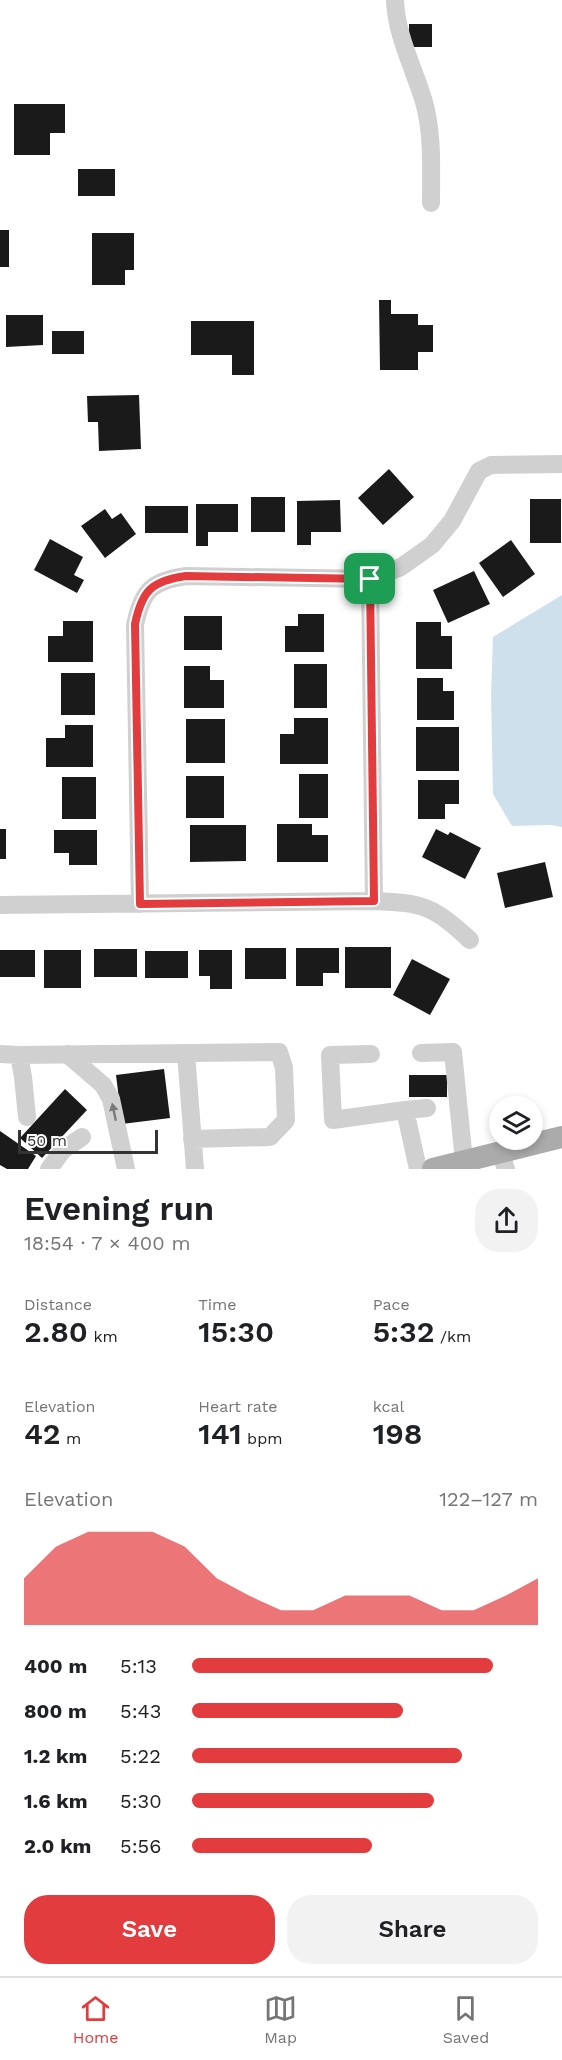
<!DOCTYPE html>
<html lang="en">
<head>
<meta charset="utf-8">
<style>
  body { margin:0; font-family:"Work Sans",sans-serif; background:#f2f2f2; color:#202124; height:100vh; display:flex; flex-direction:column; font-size:22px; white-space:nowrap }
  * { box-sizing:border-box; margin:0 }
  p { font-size:20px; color:#757577 }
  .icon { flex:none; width:33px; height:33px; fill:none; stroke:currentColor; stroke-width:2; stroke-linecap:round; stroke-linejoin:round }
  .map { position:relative; height:1169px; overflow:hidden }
  .side { display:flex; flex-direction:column; background:#fff; flex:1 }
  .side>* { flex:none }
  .tools { position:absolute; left:489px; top:1096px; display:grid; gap:12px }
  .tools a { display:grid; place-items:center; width:54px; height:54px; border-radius:50%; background:#fff; box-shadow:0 3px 9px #0003; font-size:30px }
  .scale { position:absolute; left:18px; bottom:15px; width:140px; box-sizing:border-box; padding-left:6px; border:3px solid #333; border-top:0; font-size:16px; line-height:21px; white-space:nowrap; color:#333; -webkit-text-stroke:4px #fff; paint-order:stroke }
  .pin { position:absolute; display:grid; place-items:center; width:51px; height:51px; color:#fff; margin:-26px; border-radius:12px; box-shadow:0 3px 9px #0006 }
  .round { display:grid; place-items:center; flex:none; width:63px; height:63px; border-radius:24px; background:#f2f2f2 }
  .head { display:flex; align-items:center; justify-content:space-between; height:102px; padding:0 24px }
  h1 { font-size:33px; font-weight:600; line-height:45px }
  .figures { display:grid; grid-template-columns:repeat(3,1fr); gap:9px; height:102px; padding:6px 24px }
  .figures div { display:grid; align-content:center }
  .figures b { font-size:30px; font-weight:600 }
  .figures small { font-size:16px; font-weight:400 }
  .figures p { font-size:16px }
  .chart { height:168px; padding:12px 24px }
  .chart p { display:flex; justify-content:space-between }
  .chart svg { width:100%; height:108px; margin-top:6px; fill:#e33c3e; opacity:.7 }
  .primary-button { display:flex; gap:12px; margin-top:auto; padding:12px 24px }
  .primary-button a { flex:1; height:69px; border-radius:24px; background:#e33c3e; color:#fff; font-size:24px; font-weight:600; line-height:69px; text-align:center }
  .primary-button a+a { background:#f2f2f2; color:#202124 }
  ul { padding:0 24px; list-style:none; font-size:20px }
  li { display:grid; grid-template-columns:96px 72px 1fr; align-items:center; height:45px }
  li i { height:15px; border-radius:8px; background:#e33c3e }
  .tab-bar { display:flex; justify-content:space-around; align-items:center; height:84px; border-top:2px solid #e0e0e0; background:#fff; font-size:16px; color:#757577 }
  .tab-bar a { display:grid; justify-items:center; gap:3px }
  .tab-bar .current { color:#e33c3e }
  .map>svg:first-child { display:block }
  .water { fill:#cfe0ed }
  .building { fill:#1a1a1a }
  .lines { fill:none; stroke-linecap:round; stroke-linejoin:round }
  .minor { stroke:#d0d0d0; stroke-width:18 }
  .major { stroke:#ababab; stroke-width:22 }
  .oneway { fill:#7a7a7a }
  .route-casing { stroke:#fff; stroke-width:12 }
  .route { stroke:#e33c3e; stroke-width:8 }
</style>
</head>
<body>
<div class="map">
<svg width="562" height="1169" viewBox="0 0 562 1169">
  <rect width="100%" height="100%" fill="#fff"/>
  <path class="water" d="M562,595V827L551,825L512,826L493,794L491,695L493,637Z"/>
  <path class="building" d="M409,24H432V47H409Z
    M14,104H65V133H50V155H14Z
    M78,169H115V196H78Z
    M0,230H9V267H0Z
    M92,233H134V270H125V285H92Z
    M379,300H391V314H418V325H433V352H418V370H380Z
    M6,315H43V345L6,347Z
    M191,321H254V375H232V355H191Z
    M52,331H84V354H52Z
    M139,395L141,449L99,451L98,422H88L87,396Z
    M389,469L414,497L383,525L358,498Z
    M251,497H285V532H251Z
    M530,499H561V543H530Z
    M340,500L341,532H311V545H297V501Z
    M196,504H238V532H208V546H196Z
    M145,506H188V533H145Z
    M105,509L112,519L121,513L136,534L105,558L81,526Z
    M50,539L83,557L74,575L84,580L77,593L34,570Z
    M511,540L535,574L503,597L479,563Z
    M474,571L490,604L448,623L433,590Z
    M298,614H324V652H285V626H298Z
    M184,616H222V650H184Z
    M63,621H93V662H48V636H63Z
    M416,622H441V636H452V669H416Z
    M294,664H327V708H294Z
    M184,666H210V680H224V708H184Z
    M61,673H95V715H61Z
    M417,678H443V691H454V720H417Z
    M294,718H328V764H280V734H294Z
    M186,719H225V763H186Z
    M65,725H93V767H46V738H65Z
    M416,727H459V771H416Z
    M299,774H328V818H299Z
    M186,776H224V818H186Z
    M62,777H96V819H62Z
    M418,780H459V804H445V819H418Z
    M277,824H312V835H328V862H277Z
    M190,825H246V861L190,862Z
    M0,829H6V859H0Z
    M436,829L448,835L450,832L481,848L465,879L422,857Z
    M54,830H97V865H69V853H54Z
    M545,862L553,897L505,908L497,873Z
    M345,947H391V988H345Z
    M245,948H286V979H245Z
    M296,948H339V973H323V986H296Z
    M94,949H137V977H94Z
    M0,950H35V977H0Z
    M44,950H81V988H44Z
    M199,950H232V989H210V976H199Z
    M145,951H188V978H145Z
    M412,959L450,979L430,1015L393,995Z
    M164,1069L170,1118L122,1124L116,1075Z
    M409,1075H447V1097H409Z
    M65,1089L87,1110L42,1158L20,1138Z
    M0,1131L36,1156L28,1169H7L0,1165Z"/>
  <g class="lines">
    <path class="minor" d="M395,0C396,35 414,68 424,102C433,134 431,169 431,203
      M370,579L374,901
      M140,904L135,625C142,591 151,581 186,576L370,579L401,567L432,545L452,521L479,471L491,465L562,464
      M0,905L374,901C424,903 433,906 470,940
      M186,1053L195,1169
      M421,1053L453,1052L464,1161
      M0,1054L19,1055L23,1077L27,1117
      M67,1054L103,1085L111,1099L126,1169
      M371,1054L330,1055L333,1120L405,1110L418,1169
      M19,1055L279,1052L284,1068L286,1120L270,1137L192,1139
      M405,1110L427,1108
      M500,1152L506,1169
      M49,1169L63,1150L82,1137"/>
    <path class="major" d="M433,1169L562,1137"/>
  </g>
  <defs><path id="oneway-solid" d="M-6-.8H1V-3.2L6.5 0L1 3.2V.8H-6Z" transform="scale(1.5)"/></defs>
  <use class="oneway" href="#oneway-solid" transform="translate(114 1112) rotate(-102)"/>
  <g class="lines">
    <g class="route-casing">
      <path id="route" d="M186,576L370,579L374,901L140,904L135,624C142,591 151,581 186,576Z"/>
    </g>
    <use href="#route" class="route"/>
  </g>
</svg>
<div class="tools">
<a><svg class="icon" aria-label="layers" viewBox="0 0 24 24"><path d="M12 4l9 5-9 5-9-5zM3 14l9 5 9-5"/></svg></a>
</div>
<div class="scale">50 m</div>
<div class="pin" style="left:370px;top:579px;background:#1e9e55"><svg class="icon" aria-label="arrive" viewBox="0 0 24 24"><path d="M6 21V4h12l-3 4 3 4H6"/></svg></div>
</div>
<section class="side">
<div class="head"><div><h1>Evening run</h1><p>18:54 · 7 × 400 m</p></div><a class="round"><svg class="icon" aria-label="share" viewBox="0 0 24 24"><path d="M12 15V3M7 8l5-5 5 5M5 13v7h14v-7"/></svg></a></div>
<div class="figures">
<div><p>Distance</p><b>2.80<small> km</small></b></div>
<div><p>Time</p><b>15:30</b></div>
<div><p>Pace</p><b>5:32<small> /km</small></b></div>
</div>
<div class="figures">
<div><p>Elevation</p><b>42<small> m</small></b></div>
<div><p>Heart rate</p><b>141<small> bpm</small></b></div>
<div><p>kcal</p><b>198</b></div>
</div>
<div class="chart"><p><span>Elevation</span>122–127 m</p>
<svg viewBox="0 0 160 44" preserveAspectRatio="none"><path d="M0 44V25L10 12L20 6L30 6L40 6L50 12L60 25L70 32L80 38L90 38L100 32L110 32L120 32L130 38L140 38L150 32L160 25V44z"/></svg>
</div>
<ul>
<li><b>400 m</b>5:13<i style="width:87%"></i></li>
<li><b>800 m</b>5:43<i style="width:61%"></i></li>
<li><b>1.2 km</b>5:22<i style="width:78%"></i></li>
<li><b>1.6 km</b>5:30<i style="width:70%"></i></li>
<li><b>2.0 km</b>5:56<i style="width:52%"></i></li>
</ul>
<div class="primary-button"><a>Save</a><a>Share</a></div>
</section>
<nav class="tab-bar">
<a class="current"><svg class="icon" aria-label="home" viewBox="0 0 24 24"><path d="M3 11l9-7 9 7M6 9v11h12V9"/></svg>Home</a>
<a><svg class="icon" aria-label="map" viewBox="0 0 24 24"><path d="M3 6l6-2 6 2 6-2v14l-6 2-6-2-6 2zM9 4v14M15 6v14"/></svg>Map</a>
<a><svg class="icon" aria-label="saved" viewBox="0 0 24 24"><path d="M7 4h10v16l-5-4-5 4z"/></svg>Saved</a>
</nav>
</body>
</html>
